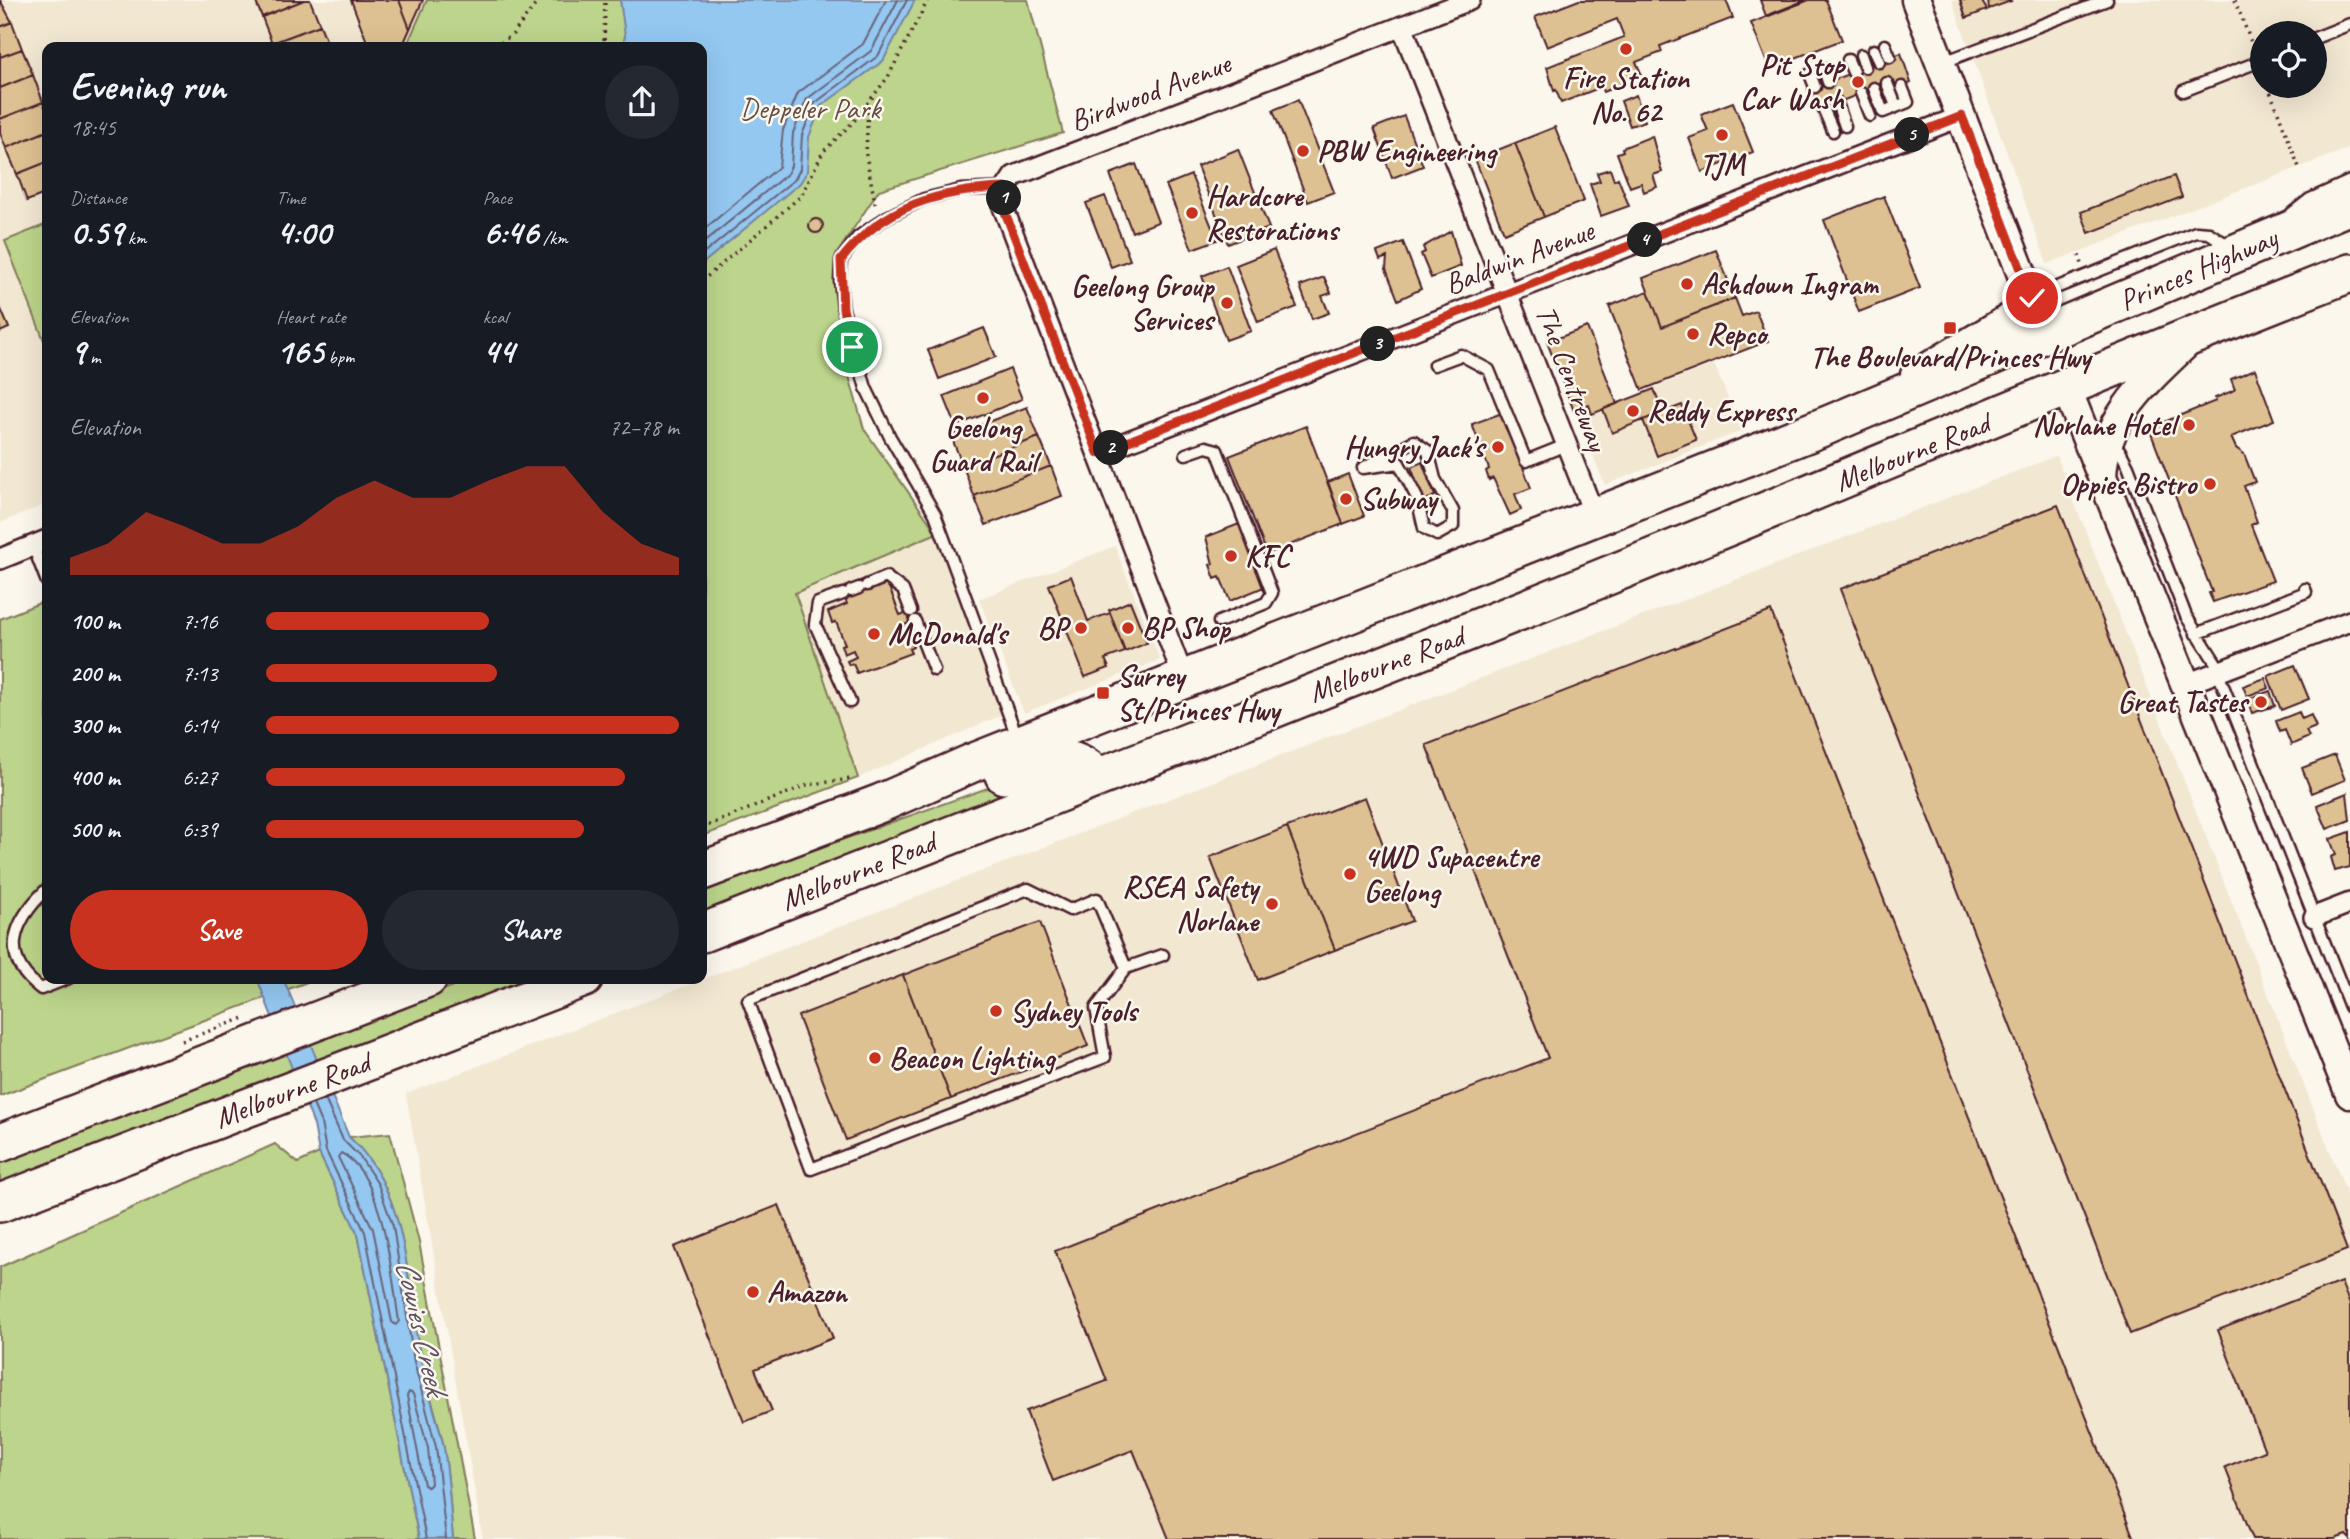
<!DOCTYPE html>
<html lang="en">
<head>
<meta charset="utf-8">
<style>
  body { margin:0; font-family:Caveat,sans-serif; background:#242831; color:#f1f3f6; height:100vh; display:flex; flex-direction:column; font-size:26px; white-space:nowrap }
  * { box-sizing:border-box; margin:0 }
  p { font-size:23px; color:#9ea1a6 }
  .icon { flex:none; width:38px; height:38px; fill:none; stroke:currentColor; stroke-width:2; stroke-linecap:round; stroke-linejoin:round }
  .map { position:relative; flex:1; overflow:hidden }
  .drawer { position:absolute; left:42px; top:42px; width:665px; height:942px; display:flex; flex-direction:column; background:#171b24; border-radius:14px; box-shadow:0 7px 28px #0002 }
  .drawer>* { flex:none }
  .tools { position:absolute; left:2250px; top:21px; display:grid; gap:14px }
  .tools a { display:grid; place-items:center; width:77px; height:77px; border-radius:50%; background:#171b24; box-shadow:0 7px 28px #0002; font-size:35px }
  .pin { position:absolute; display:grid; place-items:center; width:60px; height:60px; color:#fff; margin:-30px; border:4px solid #fff; border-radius:50%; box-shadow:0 2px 7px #0007 }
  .km { position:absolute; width:35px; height:35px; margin:-18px; border-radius:50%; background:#222; color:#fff; font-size:19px; line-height:35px; text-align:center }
  .round { display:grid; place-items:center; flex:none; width:74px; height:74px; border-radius:37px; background:#242831 }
  .summary { display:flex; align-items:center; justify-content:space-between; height:119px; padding:0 28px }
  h1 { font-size:38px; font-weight:600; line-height:52px }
  .figures { display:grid; grid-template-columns:repeat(3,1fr); gap:10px; height:119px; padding:7px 28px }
  .figures div { display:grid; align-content:center }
  .figures b { font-size:35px; font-weight:600 }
  .figures small { font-size:19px; font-weight:400 }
  .figures p { font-size:19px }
  .chart { height:196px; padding:14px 28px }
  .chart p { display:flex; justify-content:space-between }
  .chart svg { width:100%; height:126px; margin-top:7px; fill:#c8321e; opacity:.7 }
  .button { display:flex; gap:14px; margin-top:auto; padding:14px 28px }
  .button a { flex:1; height:80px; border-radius:42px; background:#c8321e; color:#fff; font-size:28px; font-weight:600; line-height:80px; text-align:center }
  .button a+a { background:#242831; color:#f1f3f6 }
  ul { padding:0 28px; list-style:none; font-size:23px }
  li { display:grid; grid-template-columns:112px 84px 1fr; align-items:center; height:52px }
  li i { height:18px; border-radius:9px; background:#c8321e }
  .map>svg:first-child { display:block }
  .built { fill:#f2e7d1; fill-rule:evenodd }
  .green { fill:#bcd48b; stroke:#837a5b; stroke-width:2 }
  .water { fill:#94c8f1; stroke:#7684a2; stroke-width:2 }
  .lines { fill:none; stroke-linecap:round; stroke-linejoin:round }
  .shore { stroke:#68637a; stroke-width:2 }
  .building { fill:#dec192; stroke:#4a1f2b; stroke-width:2 }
  .lane-casing { stroke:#4a1f2b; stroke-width:15 }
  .street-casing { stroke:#4a1f2b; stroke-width:24 }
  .secondary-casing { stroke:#4a1f2b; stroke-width:33 }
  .highway-casing { stroke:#4a1f2b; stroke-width:42 }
  .path { stroke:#4a1f2b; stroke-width:3.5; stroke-dasharray:2 5; stroke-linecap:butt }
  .lane { stroke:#fbf7ec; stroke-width:10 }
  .street { stroke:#fbf7ec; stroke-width:19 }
  .secondary { stroke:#fbf7ec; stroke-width:28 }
  .highway { stroke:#fbf7ec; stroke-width:37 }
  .route-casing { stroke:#fff; stroke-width:14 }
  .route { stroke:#c8321e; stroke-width:9 }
  .poi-dot { fill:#c8321e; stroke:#fbf7ec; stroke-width:2.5 }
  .labels { text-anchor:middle; stroke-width:5; stroke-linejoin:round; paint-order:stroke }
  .poi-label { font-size:30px; font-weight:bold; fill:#4a1f2b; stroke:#fbf7ec; text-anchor:start }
  .street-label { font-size:30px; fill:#4a1f2b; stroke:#fbf7ec }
  .park-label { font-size:30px; fill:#664c43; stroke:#fbf7ec }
  .water-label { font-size:32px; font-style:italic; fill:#605266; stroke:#fbf7ec }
</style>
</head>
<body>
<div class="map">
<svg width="2350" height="1539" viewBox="0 0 2350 1539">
  <rect width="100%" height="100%" fill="#fbf7ec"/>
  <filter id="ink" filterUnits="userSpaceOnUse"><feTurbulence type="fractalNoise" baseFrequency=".0143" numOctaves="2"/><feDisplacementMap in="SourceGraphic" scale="14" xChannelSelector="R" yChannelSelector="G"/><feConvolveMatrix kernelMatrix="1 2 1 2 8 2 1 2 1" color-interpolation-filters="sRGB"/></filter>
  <g filter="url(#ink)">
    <path class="built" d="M0,0H427L406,47H47V224L5,241L47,348V504L0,523Z
      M1952,0H2350V148L2047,264ZM2263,33H2315V86H2263Z
      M1714,364L1741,431L1605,485L1578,418Z
      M2056,456L2350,1202V1539H483L406,1094Z
      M937,533L1004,714L858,778L795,593Z
      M1115,546L1160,660L1024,713L979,599Z"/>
    <path class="green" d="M427,0H1028L1063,133L879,190L836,255L839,341L864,429L937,533L795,593L858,778L702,836V47H406Z
      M47,224V348L5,241Z
      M47,600V978H318L0,1096V619Z
      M1038,770L1069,772L702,917V890Z
      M473,978H545L0,1187V1162L280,1056Z
      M390,1133L419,1242L475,1539H453C450,1508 449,1474 443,1443C437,1415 427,1388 421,1360C405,1283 411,1194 349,1137Z
      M275,1144L298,1163L319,1153L358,1234L419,1539H0V1267Z"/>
    <path class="water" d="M620,0H915L883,61L821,106L809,137L807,172L800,183L702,264V47H623L625,35Z
      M257,978H283L349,1137C411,1194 405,1283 421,1360C427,1388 436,1415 443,1443C449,1474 450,1508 453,1539H419L358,1234L319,1153L314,1125Z"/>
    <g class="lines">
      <path class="shore" d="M702,231L779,167L783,130L798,93L863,44L886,0
        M702,244L787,174L791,166L793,133L807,99L871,51L898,0
        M702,255L795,179L800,169L802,135L815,103L878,56L907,0
        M325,1099L343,1140L360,1157L378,1184L393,1226L414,1362L436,1447L446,1539
        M313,1104L321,1123L326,1151L365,1232L426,1539
        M341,1153C384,1173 392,1278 399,1321L396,1325L392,1322L373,1229L338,1157Z
        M409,1392L413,1394L428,1448L431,1484L428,1487L424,1485L407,1396Z"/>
    </g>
    <path class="building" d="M0,0L12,22L0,27Z
      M255,0H304L262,17Z
      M304,0H310L320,25L272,43L262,17Z
      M351,0H399L410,29L402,47H369Z
      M399,0H423L410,29Z
      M1579,0H1726L1733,18L1660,46L1662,52L1636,62L1641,73L1622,80L1623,84L1603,92L1601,87L1561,103L1556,90L1554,91L1547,67L1624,37L1617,19L1547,47L1535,17Z
      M1760,0H1806L1766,16Z
      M1809,0H1826L1842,40L1769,68L1751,23Z
      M1981,0L1987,10L1966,18L1960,0Z
      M1988,0H2010L2011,1L1989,9Z
      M12,22L22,49L0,57V27Z
      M320,25L329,47H274L272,43Z
      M22,49L33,75L0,88V57Z
      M1901,53L1911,83L1897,89L1894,80L1817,111L1808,90Z
      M33,75L43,102L0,119V88Z
      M1636,95L1645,121L1630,126L1621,101Z
      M1298,100L1334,192L1308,202L1273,110Z
      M43,102L47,112V131L6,148L0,133V119Z
      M1733,102L1753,152L1702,172L1689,138L1708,131L1701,114Z
      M1404,116L1423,166L1392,178L1374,128Z
      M1555,127L1584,201L1544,217L1515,143Z
      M47,131V162L17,174L6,148Z
      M1652,136L1662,172L1653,175L1657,187L1644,192L1641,183L1630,187L1617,153L1623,151L1622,148Z
      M1515,143L1544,217L1504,233L1475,159Z
      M1238,149L1269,228L1228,244L1197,166Z
      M47,162V193L27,201L17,174Z
      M1136,164L1158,222L1132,232L1110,174Z
      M1610,169L1614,180L1618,178L1629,206L1601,216L1590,184L1600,181L1597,173Z
      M1191,175L1217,240L1192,249L1166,185Z
      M2174,176L2182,197L2089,233L2081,212Z
      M1105,196L1130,260L1111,267L1086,203Z
      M1884,196L1920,288L1859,312L1824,220Z
      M809 226a7 7 0 1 1 14 0a7 7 0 1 1-14 0Z
      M1451,231L1461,266L1431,278L1421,254L1425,252L1423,247Z
      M1403,242L1421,289L1398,300L1386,269L1387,257L1380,260L1377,252Z
      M1274,250L1297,307L1258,322L1236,265Z
      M1716,250L1735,298L1662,327L1643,278Z
      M1227,266L1251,331L1226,340L1202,276Z
      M1324,277L1331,293L1322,296L1329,313L1312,319L1300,286Z
      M1648,291L1662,327L1735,298L1742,316L1756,311L1768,341L1642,390L1609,306Z
      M0,307L9,328L0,332Z
      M1587,327L1617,404L1592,414L1589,405L1574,411L1547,342Z
      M984,328L996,357L939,379L928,350Z
      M1010,369L1022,399L956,426L944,396Z
      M2255,369L2274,420L2231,437L2236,448L2244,454L2255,482L2244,486L2257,522L2251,525L2273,581L2213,602L2209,593L2212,592L2149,428L2216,401L2215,398L2235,390L2231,379Z
      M1654,389L1663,412L1612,433L1603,409Z
      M1682,405L1696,440L1657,456L1643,420Z
      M1027,407L1039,437L963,466L951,436Z
      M1502,413L1531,488L1515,494L1521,510L1510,515L1493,478L1489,480L1486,471L1489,469L1472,424Z
      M1306,426L1343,524L1267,554L1229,456Z
      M1039,437L1051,466L974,496L963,466Z
      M1422,462L1435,496L1424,501L1411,467Z
      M1051,466L1062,496L986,525L974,496Z
      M1348,474L1364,516L1343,524L1328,482Z
      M2058,505L2347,1250L2130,1334L1840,589Z
      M1239,524L1264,587L1230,601L1220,577L1215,579L1210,565L1213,564L1206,537Z
      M1071,576L1088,621L1110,613L1125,652L1105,659L1109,668L1085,677L1049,585Z
      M865,579L869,589L887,582L900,615L912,611L916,620L904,625L913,647L909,649L911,653L857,673L853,664L849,665L847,661L856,657L853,650L844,654L841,645L845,644L836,622L832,623L828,612L847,604L841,589L849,585L853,595L861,592L857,582Z
      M1130,601L1147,643L1125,652L1109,610Z
      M1771,611L2134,1539H1169L1133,1450L1053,1481L1026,1411L1107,1381L1055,1251L1548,1058L1426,745Z
      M2295,665L2309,699L2281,710L2268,676Z
      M2265,678L2269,688L2247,696L2243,686Z
      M2270,691L2275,706L2252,713L2247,699Z
      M2299,712L2302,719L2311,715L2316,727L2306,731L2309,737L2291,745L2285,730L2280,732L2276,721Z
      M2335,755L2345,780L2312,793L2302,768Z
      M2347,793L2350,820L2327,829L2317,805Z
      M1365,797L1412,921L1335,950L1287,827Z
      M1287,827L1335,950L1258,980L1210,857Z
      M2350,832V867L2335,871L2331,857L2336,855L2330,839Z
      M1040,922L1088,1046L951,1099L903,975Z
      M903,975L951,1099L846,1140L798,1016Z
      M779,1205L833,1338L755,1369L772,1411L744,1422L674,1247Z
      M2341,1282L2350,1305V1539L2346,1535L2335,1539H2253L2225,1467L2265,1451L2218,1330Z"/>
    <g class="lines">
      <g class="lane-casing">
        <path id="lane" d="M2315,38L2350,24
          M1885,45L1890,57
          M1874,50L1879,62
          M1861,55L1865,67
          M1848,60L1853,72
          M1941,63L2107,0
          M1824,69L1828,82
          M1810,74L1815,87
          M1887,83L1896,106
          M1874,88L1883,112L1908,102L1902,87
          M2183,91L2263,60
          M1861,93L1870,116
          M1837,103L1845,126
          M1823,108L1833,131
          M1006,188L961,190L924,199L887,217L858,237L841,260L840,281L843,309L866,388L890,437L935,514L1017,737
          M2291,214L2310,199L2350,181
          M2033,297L2196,232L2209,233L2229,246
          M1434,365L1461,355L1489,370L1526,461L1566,445
          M1414,441L1428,451L1435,479L1453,511V526L1437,535L1424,528L1417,498L1399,463L1363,468Z
          M2112,445L2120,451L2128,466L2186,616L2221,671
          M1186,454L1206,447L1217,450L1272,593L1266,603L1219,622
          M33,546L47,582
          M867,585L886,577L903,590L911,611
          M851,591L859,588
          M843,594L818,603L815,624L850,702
          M915,621L934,670
          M2196,634L2306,592L2305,589
          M2218,673L2350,1007
          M47,889C11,923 0,958 41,989L69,978
          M1028,889L1070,910L1097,899L1126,968L1096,1008L1105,1057L811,1169L748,1000Z
          M1126,968L1163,955"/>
      </g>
      <g class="street-casing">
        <path id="street" d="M1402,26L1595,517
          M1098,453L1962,116
          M0,559L47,540
          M1184,679L1003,207L1006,188L1014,176L1470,0
          M2184,685L2350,621
          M2314,917L2350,903"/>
      </g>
      <g class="secondary-casing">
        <path id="secondary" d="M1916,0L2045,334
          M1915,375L2013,316L2032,298
          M2066,387L2350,1094
          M2102,477C2104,416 2149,380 2188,342"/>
      </g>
      <g class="highway-casing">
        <path id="highway" d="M1004,775C1039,761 1067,745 1097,777
          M702,871L881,803L972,763L1828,425L2350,205
          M702,933C1003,814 1306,698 1607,576C1855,476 2100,370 2350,273
          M0,1143L428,978
          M0,1203L584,978"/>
      </g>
      <path class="path" d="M2235,0L2254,50
        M495,47L513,34L539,0
        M604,47L605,0
        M2268,86L2300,170
        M868,105L866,155L876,208
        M2079,255L2082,264
        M702,281L801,196L823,152L854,121L888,77L928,0
        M702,828L807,785L851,779
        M182,1041L247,1017"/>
      <use href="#lane" class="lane"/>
      <use href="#street" class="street"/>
      <use href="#secondary" class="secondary"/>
      <use href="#highway" class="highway"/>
    </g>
  </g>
  <g class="lines" filter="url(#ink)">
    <g class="route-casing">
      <path id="route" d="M852,347L843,309L841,260C884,205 939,190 1006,188L1003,207L1098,453L1962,116L2032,298"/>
    </g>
    <use href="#route" class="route"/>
  </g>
  <g class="poi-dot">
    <circle cx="1626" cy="49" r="7"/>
    <circle cx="1858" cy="82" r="7"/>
    <circle cx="1722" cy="135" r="7"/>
    <circle cx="1303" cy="151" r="7"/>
    <circle cx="1192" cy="213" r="7"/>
    <circle cx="1687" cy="284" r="7"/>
    <circle cx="1227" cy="303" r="7"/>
    <rect x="1943" y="321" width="14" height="14" rx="3.5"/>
    <circle cx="1693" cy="334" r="7"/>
    <circle cx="983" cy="398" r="7"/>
    <circle cx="1633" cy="411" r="7"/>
    <circle cx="2189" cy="425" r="7"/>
    <circle cx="1498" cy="447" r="7"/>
    <circle cx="2210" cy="484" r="7"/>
    <circle cx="1346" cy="499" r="7"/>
    <circle cx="1231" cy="556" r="7"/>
    <circle cx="1081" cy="628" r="7"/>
    <circle cx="1128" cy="628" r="7"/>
    <circle cx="874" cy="634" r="7"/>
    <rect x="1096" y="686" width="14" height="14" rx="3.5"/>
    <circle cx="2261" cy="702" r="7"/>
    <circle cx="1350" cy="874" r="7"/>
    <circle cx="1272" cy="904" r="7"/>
    <circle cx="996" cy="1011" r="7"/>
    <circle cx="875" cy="1058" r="7"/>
    <circle cx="753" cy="1292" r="7"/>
  </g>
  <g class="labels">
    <g class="poi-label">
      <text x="1844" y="75" text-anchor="end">Pit Stop<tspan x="1844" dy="34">Car Wash</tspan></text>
      <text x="1626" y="88" text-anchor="middle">Fire Station<tspan x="1626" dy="34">No. 62</tspan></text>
      <text x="1317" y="161">PBW Engineering</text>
      <text x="1722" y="174" text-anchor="middle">TJM</text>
      <text x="1206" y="206">Hardcore<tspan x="1206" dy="34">Restorations</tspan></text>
      <text x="1701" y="294">Ashdown Ingram</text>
      <text x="1213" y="296" text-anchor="end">Geelong Group<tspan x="1213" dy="34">Services</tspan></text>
      <text x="1707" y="344">Repco</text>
      <text x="1950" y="367" text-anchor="middle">The Boulevard/Princes Hwy</text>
      <text x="1647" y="421">Reddy Express</text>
      <text x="2175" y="435" text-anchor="end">Norlane Hotel</text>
      <text x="983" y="437" text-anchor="middle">Geelong<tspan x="983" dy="34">Guard Rail</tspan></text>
      <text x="1484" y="457" text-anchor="end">Hungry Jack's</text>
      <text x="2196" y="494" text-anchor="end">Oppies Bistro</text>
      <text x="1360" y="509">Subway</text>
      <text x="1245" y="566">KFC</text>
      <text x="1067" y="638" text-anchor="end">BP</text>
      <text x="1142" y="638">BP Shop</text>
      <text x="888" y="644">McDonald's</text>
      <text x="1117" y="686">Surrey<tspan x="1117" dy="34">St/Princes Hwy</tspan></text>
      <text x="2247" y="712" text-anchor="end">Great Tastes</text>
      <text x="1364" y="867">4WD Supacentre<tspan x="1364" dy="34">Geelong</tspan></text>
      <text x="1258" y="897" text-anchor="end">RSEA Safety<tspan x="1258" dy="34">Norlane</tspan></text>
      <text x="1010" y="1021">Sydney Tools</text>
      <text x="889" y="1068">Beacon Lighting</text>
      <text x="767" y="1302">Amazon</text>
    </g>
    <g class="street-label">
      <text transform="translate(1150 92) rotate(-21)" y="10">Birdwood Avenue</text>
      <text transform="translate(1519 257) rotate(-21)" y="10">Baldwin Avenue</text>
      <text transform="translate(2198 269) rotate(-23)" y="10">Princes Highway</text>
      <text transform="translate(1572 378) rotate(69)" y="10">The Centreway</text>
      <text transform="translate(1912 452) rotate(-22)" y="10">Melbourne Road</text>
      <text transform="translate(1386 664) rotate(-21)" y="10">Melbourne Road</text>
      <text transform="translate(858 871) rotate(-22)" y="10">Melbourne Road</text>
      <text transform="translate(292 1090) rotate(-21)" y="10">Melbourne Road</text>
    </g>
    <g class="park-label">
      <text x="810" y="118">Deppeler Park</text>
    </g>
    <g class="water-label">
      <text transform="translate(422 1327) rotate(77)" y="11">Cowies Creek</text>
    </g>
  </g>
</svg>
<div class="tools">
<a><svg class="icon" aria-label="locate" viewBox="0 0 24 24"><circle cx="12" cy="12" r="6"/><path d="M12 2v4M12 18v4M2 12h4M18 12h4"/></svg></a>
</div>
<div class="pin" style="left:852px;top:347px;background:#1e9e55"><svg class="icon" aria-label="arrive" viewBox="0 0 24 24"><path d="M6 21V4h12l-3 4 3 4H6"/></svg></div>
<div class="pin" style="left:2032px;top:298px;background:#d93025"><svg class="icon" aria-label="check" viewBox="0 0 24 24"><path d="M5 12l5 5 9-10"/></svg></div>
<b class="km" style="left:1004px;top:198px">1</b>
<b class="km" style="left:1111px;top:448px">2</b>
<b class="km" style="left:1378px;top:344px">3</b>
<b class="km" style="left:1645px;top:240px">4</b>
<b class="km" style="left:1912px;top:135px">5</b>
<section class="drawer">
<div class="summary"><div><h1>Evening run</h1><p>18:45</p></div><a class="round"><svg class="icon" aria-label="share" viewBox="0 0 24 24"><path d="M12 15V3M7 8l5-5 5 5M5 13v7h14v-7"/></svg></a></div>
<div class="figures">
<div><p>Distance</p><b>0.59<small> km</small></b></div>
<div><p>Time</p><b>4:00</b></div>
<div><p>Pace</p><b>6:46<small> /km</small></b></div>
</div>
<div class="figures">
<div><p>Elevation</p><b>9<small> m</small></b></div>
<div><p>Heart rate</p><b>165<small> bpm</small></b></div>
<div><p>kcal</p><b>44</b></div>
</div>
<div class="chart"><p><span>Elevation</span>72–78 m</p>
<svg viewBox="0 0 160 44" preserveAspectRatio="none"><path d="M0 44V38L10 33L20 22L30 27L40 33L50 33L60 27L70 17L80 11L90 17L100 17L110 11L120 6L130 6L140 22L150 33L160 38V44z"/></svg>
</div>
<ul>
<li><b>100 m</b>7:16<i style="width:54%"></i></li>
<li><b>200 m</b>7:13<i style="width:56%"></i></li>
<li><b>300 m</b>6:14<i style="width:100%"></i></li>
<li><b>400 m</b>6:27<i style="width:87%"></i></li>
<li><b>500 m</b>6:39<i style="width:77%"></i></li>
</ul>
<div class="button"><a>Save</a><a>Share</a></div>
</section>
</div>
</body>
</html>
